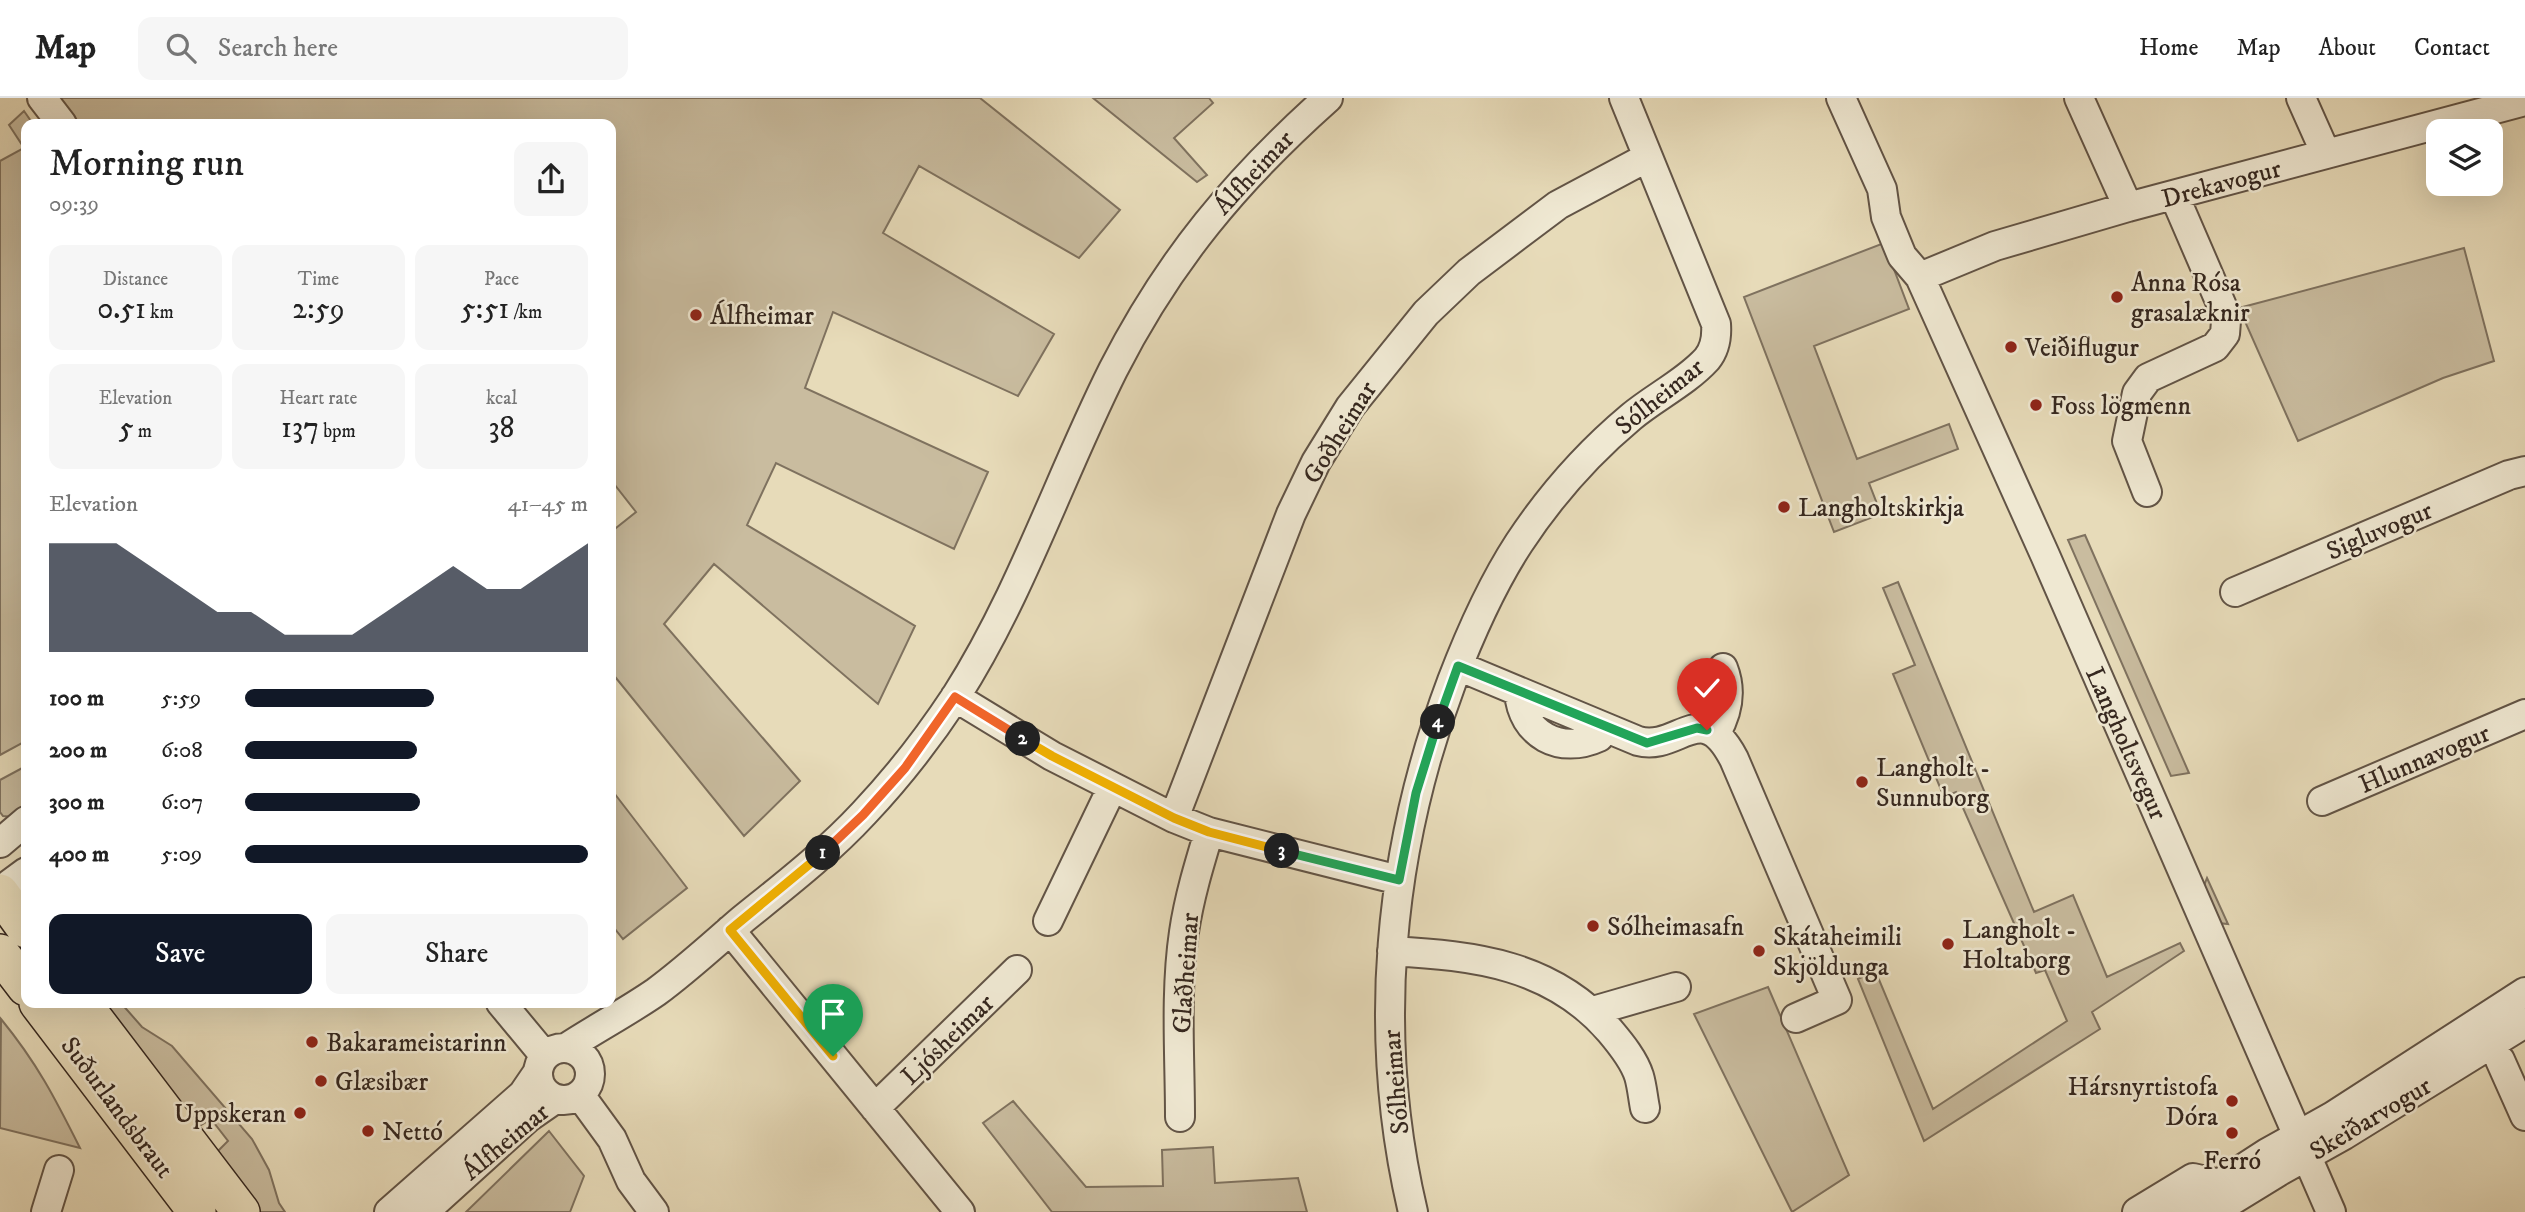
<!DOCTYPE html>
<html lang="en">
<head>
<meta charset="utf-8">
<style>
  body { margin:0; font-family:"IM FELL DW Pica",serif; background:#f6f6f6; color:#222; height:100vh; display:flex; flex-direction:column; font-size:26px; white-space:nowrap }
  * { box-sizing:border-box; margin:0 }
  p { font-size:23px; color:#767676 }
  .icon { flex:none; width:38px; height:38px; fill:none; stroke:currentColor; stroke-width:2; stroke-linecap:round; stroke-linejoin:round }
  .map { position:relative; flex:1; overflow:hidden }
  .drawer { position:absolute; left:21px; top:21px; width:595px; height:889px; display:flex; flex-direction:column; background:#fff; border-radius:14px; box-shadow:0 7px 28px #0002 }
  .drawer>* { flex:none }
  .tools { position:absolute; left:2426px; top:21px; display:grid; gap:14px }
  .tools a { display:grid; place-items:center; width:77px; height:77px; border-radius:14px; background:#fff; box-shadow:0 7px 28px #0002; font-size:35px }
  .pin { position:absolute; display:grid; place-items:center; width:60px; height:60px; color:#fff; margin:-72px -30px; border-radius:50% 50% 50% 0; rotate:-45deg; box-shadow:0 0 7px #0007 }
  .pin .icon { rotate:45deg }
  .km { position:absolute; width:35px; height:35px; margin:-18px; border-radius:50%; background:#222; color:#fff; font-size:19px; line-height:35px; text-align:center }
  .round { display:grid; place-items:center; flex:none; width:74px; height:74px; border-radius:14px; background:#f6f6f6 }
  .overview { display:flex; align-items:center; justify-content:space-between; height:119px; padding:0 28px }
  h1 { font-size:38px; font-weight:600; line-height:52px }
  .figures { display:grid; grid-template-columns:repeat(3,1fr); gap:10px; height:119px; padding:7px 28px }
  .figures div { display:grid; align-content:center; border-radius:14px; background:#f6f6f6; text-align:center }
  .figures b { font-size:30px; font-weight:600 }
  .figures small { font-size:19px; font-weight:400 }
  .figures p { font-size:19px }
  .chart { height:196px; padding:14px 28px }
  .chart p { display:flex; justify-content:space-between }
  .chart svg { width:100%; height:126px; margin-top:7px; fill:#111827; opacity:.7 }
  .primary-button { display:flex; gap:14px; margin-top:auto; padding:14px 28px }
  .primary-button a { flex:1; height:80px; border-radius:14px; background:#111827; color:#fff; font-size:28px; font-weight:600; line-height:80px; text-align:center }
  .primary-button a+a { background:#f6f6f6; color:#222 }
  ul { padding:0 28px; list-style:none; font-size:23px }
  li { display:grid; grid-template-columns:112px 84px 1fr; align-items:center; height:52px }
  li i { height:18px; border-radius:9px; background:#111827 }
  header { display:flex; align-items:center; gap:42px; box-sizing:border-box; height:98px; padding:0 35px; background:#fff; border-bottom:2px solid #e0e0e0 }
  header strong { font-size:33px }
  nav { display:flex; gap:38px; margin-inline-start:auto; font-size:24px }
  .search { width:490px; height:63px; background:#f6f6f6; display:flex; align-items:center; gap:18px; box-sizing:border-box; padding:0 24px; border-radius:14px; color:#767676; font-size:26px }
  .map>svg:first-child { display:block }
  .green { fill:#c9bc9f; stroke:#7f725f; stroke-width:2 }
  .lines { fill:none; stroke-linecap:round; stroke-linejoin:round }
  .minor-casing { stroke:#625446; stroke-width:32 }
  .major-casing { stroke:#35271f; stroke-width:40 }
  .minor { stroke:#efe8d2; stroke-width:28 }
  .major { stroke:#e7dbb9; stroke-width:37 }
  .split-1-casing { stroke:#fff; stroke-width:14 }
  .split-2-casing { stroke:#fff; stroke-width:14 }
  .split-3-casing { stroke:#fff; stroke-width:14 }
  .split-4-casing { stroke:#fff; stroke-width:14 }
  .split-5-casing { stroke:#fff; stroke-width:14 }
  .split-1 { stroke:#f5b400; stroke-width:9 }
  .split-2 { stroke:#f0652b; stroke-width:9 }
  .split-3 { stroke:#f5b400; stroke-width:9 }
  .split-4 { stroke:#22a559; stroke-width:9 }
  .split-5 { stroke:#22a559; stroke-width:9 }
  .poi-dot { fill:#8f2418; stroke:#efe8d2; stroke-width:2.5 }
  .labels { text-anchor:middle; stroke-width:5; stroke-linejoin:round; paint-order:stroke }
  .street-label { font-size:26px; fill:#35271f; stroke:#efe8d2 }
  .poi-label { font-size:26px; fill:#35271f; stroke:#efe8d2; text-anchor:start }
</style>
</head>
<body>
<header>
<strong>Map</strong>
<div class="search"><svg class="icon" aria-label="search" viewBox="0 0 24 24"><circle cx="10" cy="10" r="6"/><path d="M15 15l6 6"/></svg>Search here</div>
<nav><a>Home</a><a>Map</a><a>About</a><a>Contact</a></nav>
</header>
<div class="map">
<svg width="2525" height="1114" viewBox="0 0 2525 1114">
  <rect width="100%" height="100%" fill="#e7dbb9"/>
  <filter id="stains"><feTurbulence type="fractalNoise" baseFrequency=".00286" numOctaves="4"/><feColorMatrix values="0 0 0 0 .2 0 0 0 0 .09 0 0 0 0 .02 0 0 0 .5 -.17"/></filter>
  <radialGradient id="worn" r=".72"><stop offset=".6" stop-color="#630" stop-opacity="0"/><stop offset="1" stop-color="#630" stop-opacity=".3"/></radialGradient>
  <path class="green" d="M55,0H980L1120,112L1079,160L919,68L883,135L1054,236L1018,298L833,214L805,290L988,374L954,451L776,365L747,427L915,528L878,606L714,466L664,526L800,683L744,738L616,580L611,584V434L636,414L611,382V26H74Z
    M1093,0H1209L1213,5L1174,40L1207,77L1197,84Z
    M24,13L33,26H26V643L0,657V63L24,50L9,27Z
    M1884,145L1909,211L1814,248L1857,361L1949,326L1958,351L1869,385L1881,416L1834,434L1744,199Z
    M2464,150L2494,263L2443,280L2298,343L2239,210Z
    M2085,437L2189,675L2171,678L2068,442Z
    M1898,484L2034,814L2073,797L2107,879L2180,845L2184,853L2092,914L2100,931L1924,1043L1858,881L1875,872L1933,1011L2067,923L2045,872L2036,875L1956,694L1944,699L1893,576L1915,567L1883,490Z
    M26,668V706L13,719L3,718L0,714V682Z
    M611,691L687,790L623,841L611,826Z
    M2207,780L2228,826L2218,825L2203,790Z
    M1768,889L1849,1077L1792,1114L1694,916Z
    M102,905H121L142,929L172,948L252,1041L269,1072L279,1105L285,1114H256L218,1053L228,1043L211,1021L201,1027L176,1009Z
    M1,921C37,965 55,1000 80,1050L0,1030Z
    M1013,1003L1086,1089L1163,1088L1162,1052L1213,1049L1215,1085L1298,1080L1307,1114H1052L983,1025Z
    M549,1033L584,1078L570,1114H466Z"/>
  <g class="lines">
    <g class="minor-casing">
      <path id="minor" d="M42,0L62,26
        M1841,0L1882,91L1886,119L1902,158L1920,179L2045,457L2331,1114
        M2079,0L2128,109
        M2301,0L2326,56
        M1920,179L1995,148L2128,109L2525,3
        M2147,394L2127,343L2137,295L2148,280L2215,249L2225,236L2226,223L2225,215L2174,97
        M2235,494L2509,377L2525,373
        M1458,568L1638,643C1679,654 1701,598 1734,661L1837,902L1796,920
        M1519,594C1522,637 1560,657 1599,639
        M955,599L1052,658L1174,720L1209,734L1399,782
        M1716,635C1728,614 1732,593 1723,570
        M2322,703L2525,616
        M1174,720L1291,416L1316,364L1350,309L1426,215L1469,174L1558,107L1648,59
        M0,745L26,723
        M0,793L26,774
        M1048,823L1112,690
        M730,832L960,1114
        M1392,853C1475,858 1552,866 1610,933C1621,946 1634,962 1639,978C1642,988 1643,1000 1645,1010
        M501,905L545,958
        M1593,913L1676,889
        M538 976a26 26 0 1 1 52 0a26 26 0 1 1-52 0Z
        M566,950C595,931 627,914 656,894C686,872 714,846 742,822C784,788 827,755 864,715C898,679 929,639 956,598C1021,496 1059,380 1113,272C1169,162 1236,82 1328,0
        M2500,962L2525,1018
        M580,997L612,1041L631,1083L654,1114
        M875,1010L1017,872
        M1180,1019C1180,959 1175,895 1184,834C1189,800 1199,767 1209,734
        M46,1114L59,1072
        M389,1114L523,996L538,974
        M424,1114L529,1019L555,1001
        M1413,1114C1371,937 1388,753 1452,583C1470,536 1491,488 1519,445C1550,398 1588,355 1631,319C1655,299 1686,284 1707,261C1715,251 1717,239 1716,226L1624,0
        M2137,1114L2193,1080L2220,1086
        M2176,1114L2267,1055L2333,1018L2525,894
        M2213,1114L2278,1074L2344,1037L2525,925"/>
    </g>
    <g class="major-casing">
      <path id="major" d="M0,795L26,831
        M0,855L26,889
        M38,905L197,1114
        M82,905L241,1114"/>
    </g>
    <use href="#minor" class="minor"/>
    <use href="#major" class="major"/>
  </g>
  <g class="lines">
    <g class="split-1-casing">
      <path id="split-1" d="M823,755L730,832L833,958"/>
    </g>
    <g class="split-2-casing">
      <path id="split-2" d="M823,755L863,717L905,670L955,599L1023,641"/>
    </g>
    <g class="split-3-casing">
      <path id="split-3" d="M1023,641L1052,658L1174,720L1209,734L1282,753"/>
    </g>
    <g class="split-4-casing">
      <path id="split-4" d="M1282,753L1399,782L1416,695L1438,624"/>
    </g>
    <g class="split-5-casing">
      <path id="split-5" d="M1438,624L1458,568L1647,645L1697,630L1707,632"/>
    </g>
    <use href="#split-1" class="split-1"/>
    <use href="#split-2" class="split-2"/>
    <use href="#split-3" class="split-3"/>
    <use href="#split-4" class="split-4"/>
    <use href="#split-5" class="split-5"/>
  </g>
  <g class="poi-dot">
    <circle cx="2117" cy="199" r="7"/>
    <circle cx="696" cy="217" r="7"/>
    <circle cx="2011" cy="249" r="7"/>
    <circle cx="2036" cy="307" r="7"/>
    <circle cx="1784" cy="409" r="7"/>
    <circle cx="1862" cy="684" r="7"/>
    <circle cx="1593" cy="828" r="7"/>
    <circle cx="1948" cy="846" r="7"/>
    <circle cx="1759" cy="853" r="7"/>
    <circle cx="312" cy="944" r="7"/>
    <circle cx="321" cy="983" r="7"/>
    <circle cx="2232" cy="1003" r="7"/>
    <circle cx="300" cy="1015" r="7"/>
    <circle cx="368" cy="1033" r="7"/>
    <circle cx="2232" cy="1035" r="7"/>
  </g>
  <g class="labels">
    <g class="street-label">
      <text transform="translate(1253 74) rotate(-47)" y="9">Álfheimar</text>
      <text transform="translate(2221 85) rotate(-15)" y="9">Drekavogur</text>
      <text transform="translate(1659 298) rotate(-39)" y="9">Sólheimar</text>
      <text transform="translate(1339 334) rotate(-58)" y="9">Goðheimar</text>
      <text transform="translate(2379 432) rotate(-23)" y="9">Sigluvogur</text>
      <text transform="translate(2127 645) rotate(66)" y="9">Langholtsvegur</text>
      <text transform="translate(2424 660) rotate(-23)" y="9">Hlunnavogur</text>
      <text transform="translate(1185 875) rotate(-86)" y="9">Glaðheimar</text>
      <text transform="translate(947 941) rotate(-44)" y="9">Ljósheimar</text>
      <text transform="translate(1395 984) rotate(-95)" y="9">Sólheimar</text>
      <text transform="translate(118 1009) rotate(53)" y="9">Suðurlandsbraut</text>
      <text transform="translate(2370 1020) rotate(-31)" y="9">Skeiðarvogur</text>
      <text transform="translate(505 1043) rotate(-40)" y="9">Álfheimar</text>
    </g>
    <g class="poi-label">
      <text x="2131" y="193">Anna Rósa<tspan x="2131" dy="30">grasalæknir</tspan></text>
      <text x="710" y="226">Álfheimar</text>
      <text x="2025" y="258">Veiðiflugur</text>
      <text x="2050" y="316">Foss lögmenn</text>
      <text x="1798" y="418">Langholtskirkja</text>
      <text x="1876" y="678">Langholt -<tspan x="1876" dy="30">Sunnuborg</tspan></text>
      <text x="1607" y="837">Sólheimasafn</text>
      <text x="1962" y="840">Langholt -<tspan x="1962" dy="30">Holtaborg</tspan></text>
      <text x="1773" y="847">Skátaheimili<tspan x="1773" dy="30">Skjöldunga</tspan></text>
      <text x="326" y="953">Bakarameistarinn</text>
      <text x="335" y="992">Glæsibær</text>
      <text x="2218" y="997" text-anchor="end">Hársnyrtistofa<tspan x="2218" dy="30">Dóra</tspan></text>
      <text x="286" y="1024" text-anchor="end">Uppskeran</text>
      <text x="382" y="1042">Nettó</text>
      <text x="2232" y="1071" text-anchor="middle">Ferró</text>
    </g>
  </g>
  <rect width="100%" height="100%" filter="url(#stains)"/>
  <rect width="100%" height="100%" fill="url(#worn)"/>
</svg>
<div class="tools">
<a><svg class="icon" aria-label="layers" viewBox="0 0 24 24"><path d="M12 4l9 5-9 5-9-5zM3 14l9 5 9-5"/></svg></a>
</div>
<div class="pin" style="left:833px;top:958px;background:#1e9e55"><svg class="icon" aria-label="arrive" viewBox="0 0 24 24"><path d="M6 21V4h12l-3 4 3 4H6"/></svg></div>
<div class="pin" style="left:1707px;top:632px;background:#d93025"><svg class="icon" aria-label="check" viewBox="0 0 24 24"><path d="M5 12l5 5 9-10"/></svg></div>
<b class="km" style="left:823px;top:755px">1</b>
<b class="km" style="left:1023px;top:641px">2</b>
<b class="km" style="left:1282px;top:753px">3</b>
<b class="km" style="left:1438px;top:624px">4</b>
<section class="drawer">
<div class="overview"><div><h1>Morning run</h1><p>09:39</p></div><a class="round"><svg class="icon" aria-label="share" viewBox="0 0 24 24"><path d="M12 15V3M7 8l5-5 5 5M5 13v7h14v-7"/></svg></a></div>
<div class="figures">
<div><p>Distance</p><b>0.51<small> km</small></b></div>
<div><p>Time</p><b>2:59</b></div>
<div><p>Pace</p><b>5:51<small> /km</small></b></div>
</div>
<div class="figures">
<div><p>Elevation</p><b>5<small> m</small></b></div>
<div><p>Heart rate</p><b>137<small> bpm</small></b></div>
<div><p>kcal</p><b>38</b></div>
</div>
<div class="chart"><p><span>Elevation</span>41–45 m</p>
<svg viewBox="0 0 160 44" preserveAspectRatio="none"><path d="M0 44V6L10 6L20 6L30 14L40 22L50 30L60 30L70 38L80 38L90 38L100 30L110 22L120 14L130 22L140 22L150 14L160 6V44z"/></svg>
</div>
<ul>
<li><b>100 m</b>5:59<i style="width:55%"></i></li>
<li><b>200 m</b>6:08<i style="width:50%"></i></li>
<li><b>300 m</b>6:07<i style="width:51%"></i></li>
<li><b>400 m</b>5:09<i style="width:100%"></i></li>
</ul>
<div class="primary-button"><a>Save</a><a>Share</a></div>
</section>
</div>
</body>
</html>
